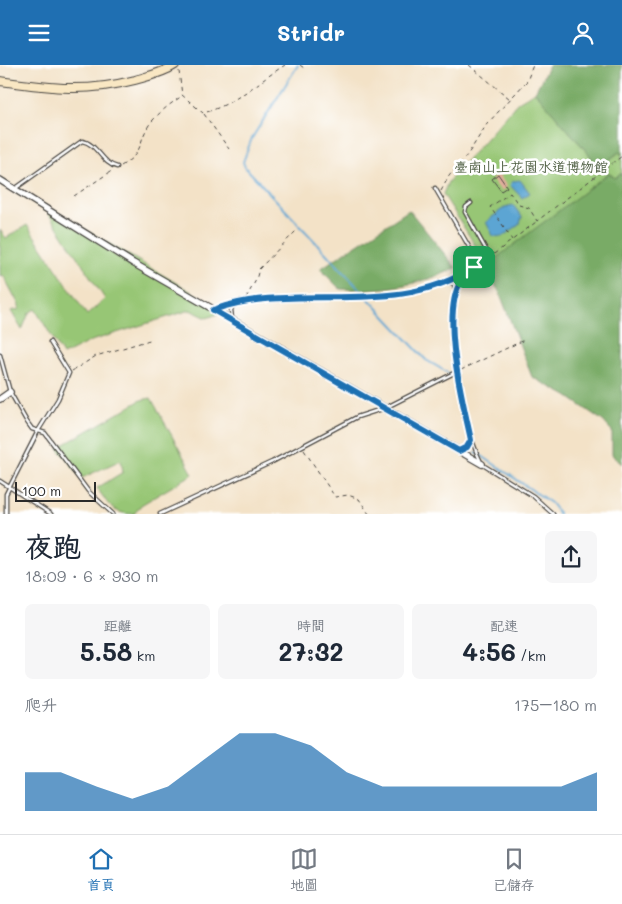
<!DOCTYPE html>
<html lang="zh-TW">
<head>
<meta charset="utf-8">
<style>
  body { margin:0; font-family:Mali,"LXGW WenKai TC",sans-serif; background:#f6f6f7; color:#1f2937; height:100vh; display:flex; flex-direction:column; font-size:19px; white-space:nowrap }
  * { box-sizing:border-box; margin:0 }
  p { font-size:16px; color:#747a83 }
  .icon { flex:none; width:28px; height:28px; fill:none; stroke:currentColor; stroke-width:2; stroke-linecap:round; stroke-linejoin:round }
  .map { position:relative; height:449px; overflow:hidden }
  .details { display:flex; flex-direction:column; background:#fff; flex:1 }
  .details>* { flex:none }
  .scale { position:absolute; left:15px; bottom:12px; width:81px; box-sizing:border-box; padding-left:5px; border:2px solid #2b2b2b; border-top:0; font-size:14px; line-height:18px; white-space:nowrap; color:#2b2b2b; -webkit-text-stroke:4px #fff; paint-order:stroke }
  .pin { position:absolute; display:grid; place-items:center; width:42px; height:42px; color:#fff; margin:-21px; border-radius:10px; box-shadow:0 2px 8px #0006 }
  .round { display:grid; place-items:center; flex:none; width:52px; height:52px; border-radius:8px; background:#f6f6f7 }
  .head { display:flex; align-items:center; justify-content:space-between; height:85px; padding:0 25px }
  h1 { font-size:28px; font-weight:800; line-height:38px }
  .metrics { display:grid; grid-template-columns:repeat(3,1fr); gap:8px; height:85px; padding:5px 25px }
  .metrics div { display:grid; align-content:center; border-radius:8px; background:#f6f6f7; text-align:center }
  .metrics b { font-size:25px; font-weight:800 }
  .metrics small { font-size:14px; font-weight:400 }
  .metrics p { font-size:14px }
  .chart { height:140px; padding:10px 25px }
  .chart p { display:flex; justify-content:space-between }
  .chart svg { width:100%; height:90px; margin-top:5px; fill:#1f6fb2; opacity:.7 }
  header { display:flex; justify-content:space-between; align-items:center; height:65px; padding:0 25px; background:#1f6fb2; color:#fff; font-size:22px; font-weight:800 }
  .tab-bar { display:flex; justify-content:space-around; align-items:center; height:70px; border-top:1px solid #e0e1e3; background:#fff; font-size:14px; color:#747a83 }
  .tab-bar a { display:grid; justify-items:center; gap:2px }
  .tab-bar .selected { color:#1f6fb2 }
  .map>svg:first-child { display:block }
  .green { fill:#97c674; stroke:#617850 }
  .forest { fill:#79ab66; stroke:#526b48 }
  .water { fill:#5ba5d3; stroke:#43687f }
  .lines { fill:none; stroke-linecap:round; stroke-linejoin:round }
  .stream { stroke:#5ba5d3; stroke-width:2 }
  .building { fill:#e6ad9f }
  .service-casing { stroke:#494642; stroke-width:5 }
  .minor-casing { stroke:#494642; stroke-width:8 }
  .secondary-casing { stroke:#494642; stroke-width:10 }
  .path { stroke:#494642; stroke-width:1; stroke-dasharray:4 4; stroke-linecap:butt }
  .service { stroke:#fff; stroke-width:2.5 }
  .minor { stroke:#fff; stroke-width:5.5 }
  .secondary { stroke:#f9e7c3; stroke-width:8 }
  .route-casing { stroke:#fff; stroke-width:10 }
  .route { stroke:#1f6fb2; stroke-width:6 }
  .labels { text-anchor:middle; stroke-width:5; stroke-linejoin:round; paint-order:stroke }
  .park-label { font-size:14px; fill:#516145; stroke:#fff }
</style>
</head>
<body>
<header><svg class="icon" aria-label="menu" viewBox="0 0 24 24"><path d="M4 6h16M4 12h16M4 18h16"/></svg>Stridr<svg class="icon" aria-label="person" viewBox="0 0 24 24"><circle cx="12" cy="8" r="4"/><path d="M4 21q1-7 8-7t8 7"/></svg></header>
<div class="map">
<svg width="622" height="449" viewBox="0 0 622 449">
  <rect width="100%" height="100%" fill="#fff"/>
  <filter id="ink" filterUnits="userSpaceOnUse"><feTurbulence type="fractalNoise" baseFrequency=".02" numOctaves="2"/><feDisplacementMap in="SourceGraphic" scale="10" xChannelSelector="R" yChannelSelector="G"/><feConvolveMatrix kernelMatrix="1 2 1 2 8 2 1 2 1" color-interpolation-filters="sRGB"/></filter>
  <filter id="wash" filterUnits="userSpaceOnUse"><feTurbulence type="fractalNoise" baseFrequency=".0096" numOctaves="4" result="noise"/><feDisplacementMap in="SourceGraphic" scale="20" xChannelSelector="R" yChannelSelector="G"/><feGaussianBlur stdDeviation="1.12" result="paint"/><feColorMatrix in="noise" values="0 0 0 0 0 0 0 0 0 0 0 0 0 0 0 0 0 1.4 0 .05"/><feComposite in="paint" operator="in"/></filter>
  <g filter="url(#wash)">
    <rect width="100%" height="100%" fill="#f3e2c7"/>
    <path class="green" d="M535,27L600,102L622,85V108L615,113L609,108L488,201L443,129L448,117L518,37Z
      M52,145L219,243L218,249L207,253L190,245L91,276L63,290L35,244L29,248L22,265L11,246L19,244V240L3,210L0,211V165L6,173L27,160L87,250L105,234L48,148Z
      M151,333L193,409L141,440L134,449C112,449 109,440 97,423L123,407L121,395L82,413L58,383L141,335Z"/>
    <path class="forest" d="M549,0H622V90L619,87L600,102L535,27Z
      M609,108L615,113L622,108V399L612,390V366L603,356L567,331L532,312L499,226L483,203Z
      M409,145L456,203C419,221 380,226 340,224L320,204Z"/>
    <path class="water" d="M520,115L530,128L522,133L510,120L513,116Z
      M513,140L522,152L520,159L502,172L493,171L486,157L505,142Z"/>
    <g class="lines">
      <path class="stream" d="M298,0L252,73L243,97L245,102L426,295L457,313
        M467,361L471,376
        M476,387L551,438L559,449"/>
    </g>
    <g id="blocks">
      <path class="building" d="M498,109L507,122L501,126L492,114Z"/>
    </g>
  </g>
  <g filter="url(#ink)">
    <use href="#blocks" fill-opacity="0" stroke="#494642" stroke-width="1"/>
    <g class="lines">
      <g class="service-casing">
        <path id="service" d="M16,123L82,76C97,78 102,99 117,102
          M435,123L479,199
          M471,205C465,212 460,218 457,227C445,262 463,362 480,395
          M449,217L454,219L456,227
          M215,244L241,236L391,230L419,225L456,213L489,194V190L465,147L466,142L471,138
          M232,254L231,245L234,238
          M0,290L10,327L27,357L32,364L45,368L88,426L113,449
          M460,385L467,382L471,377
          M483,400L533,431L553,449
          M0,416L51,449
          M6,449V429L38,366L58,334L69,308L50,277
          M160,449L272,397L357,352L385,343L458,306"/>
      </g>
      <g class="minor-casing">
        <path id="minor" d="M0,115L133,198L482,399
          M0,334L10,327"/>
      </g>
      <g class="secondary-casing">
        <path id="secondary" d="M0,16C51,23 85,28 135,15C149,11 163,8 175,0"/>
      </g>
      <path class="path" d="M300,0L304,3
        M469,0L510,34
        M179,6L182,30L203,48C234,40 258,17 285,0
        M204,49L229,84
        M121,101C146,85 136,81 149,60C158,48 170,39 182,31
        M441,126L449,111L468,89L487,59L527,16L533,0
        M74,131L113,105
        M500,156L490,142L510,128L519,140L529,143L537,156L622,91
        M502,159L512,175
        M494,189L536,157
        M246,233L256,215L259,204L297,165
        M461,305L524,275
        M72,306L96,291L153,274
        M304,385L335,432L348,430L359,434L369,449"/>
      <use href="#service" class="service"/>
      <use href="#minor" class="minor"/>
      <use href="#secondary" class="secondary"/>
    </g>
  </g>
  <g class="lines" filter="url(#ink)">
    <g class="route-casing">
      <path id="route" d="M474,202C470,206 464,211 461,216C440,250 463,337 471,375L467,382L459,386L213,245C296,215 395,255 474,202Z"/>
    </g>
    <use href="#route" class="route"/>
  </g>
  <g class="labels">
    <g class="park-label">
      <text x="531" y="107">臺南山上花園水道博物館</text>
    </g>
  </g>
</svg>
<div class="scale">100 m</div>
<div class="pin" style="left:474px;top:202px;background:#1e9e55"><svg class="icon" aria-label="arrive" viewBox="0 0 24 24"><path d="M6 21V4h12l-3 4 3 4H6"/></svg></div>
</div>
<section class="details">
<div class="head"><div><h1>夜跑</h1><p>18:09 · 6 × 930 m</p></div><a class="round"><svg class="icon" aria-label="share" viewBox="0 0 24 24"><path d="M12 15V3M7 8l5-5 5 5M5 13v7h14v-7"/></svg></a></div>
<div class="metrics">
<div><p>距離</p><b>5.58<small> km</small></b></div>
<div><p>時間</p><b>27:32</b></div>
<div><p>配速</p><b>4:56<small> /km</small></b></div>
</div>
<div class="chart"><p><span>爬升</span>175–180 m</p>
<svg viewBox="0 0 160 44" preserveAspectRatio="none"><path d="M0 44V25L10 25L20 32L30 38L40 32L50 19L60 6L70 6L80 12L90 25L100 32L110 32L120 32L130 32L140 32L150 32L160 25V44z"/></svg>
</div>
</section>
<nav class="tab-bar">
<a class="selected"><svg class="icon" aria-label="home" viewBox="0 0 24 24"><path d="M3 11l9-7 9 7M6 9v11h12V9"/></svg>首頁</a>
<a><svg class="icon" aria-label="map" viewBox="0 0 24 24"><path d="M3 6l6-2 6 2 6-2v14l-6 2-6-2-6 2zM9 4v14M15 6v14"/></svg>地圖</a>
<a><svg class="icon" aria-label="saved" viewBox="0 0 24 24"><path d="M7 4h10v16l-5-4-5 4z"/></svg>已儲存</a>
</nav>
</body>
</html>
